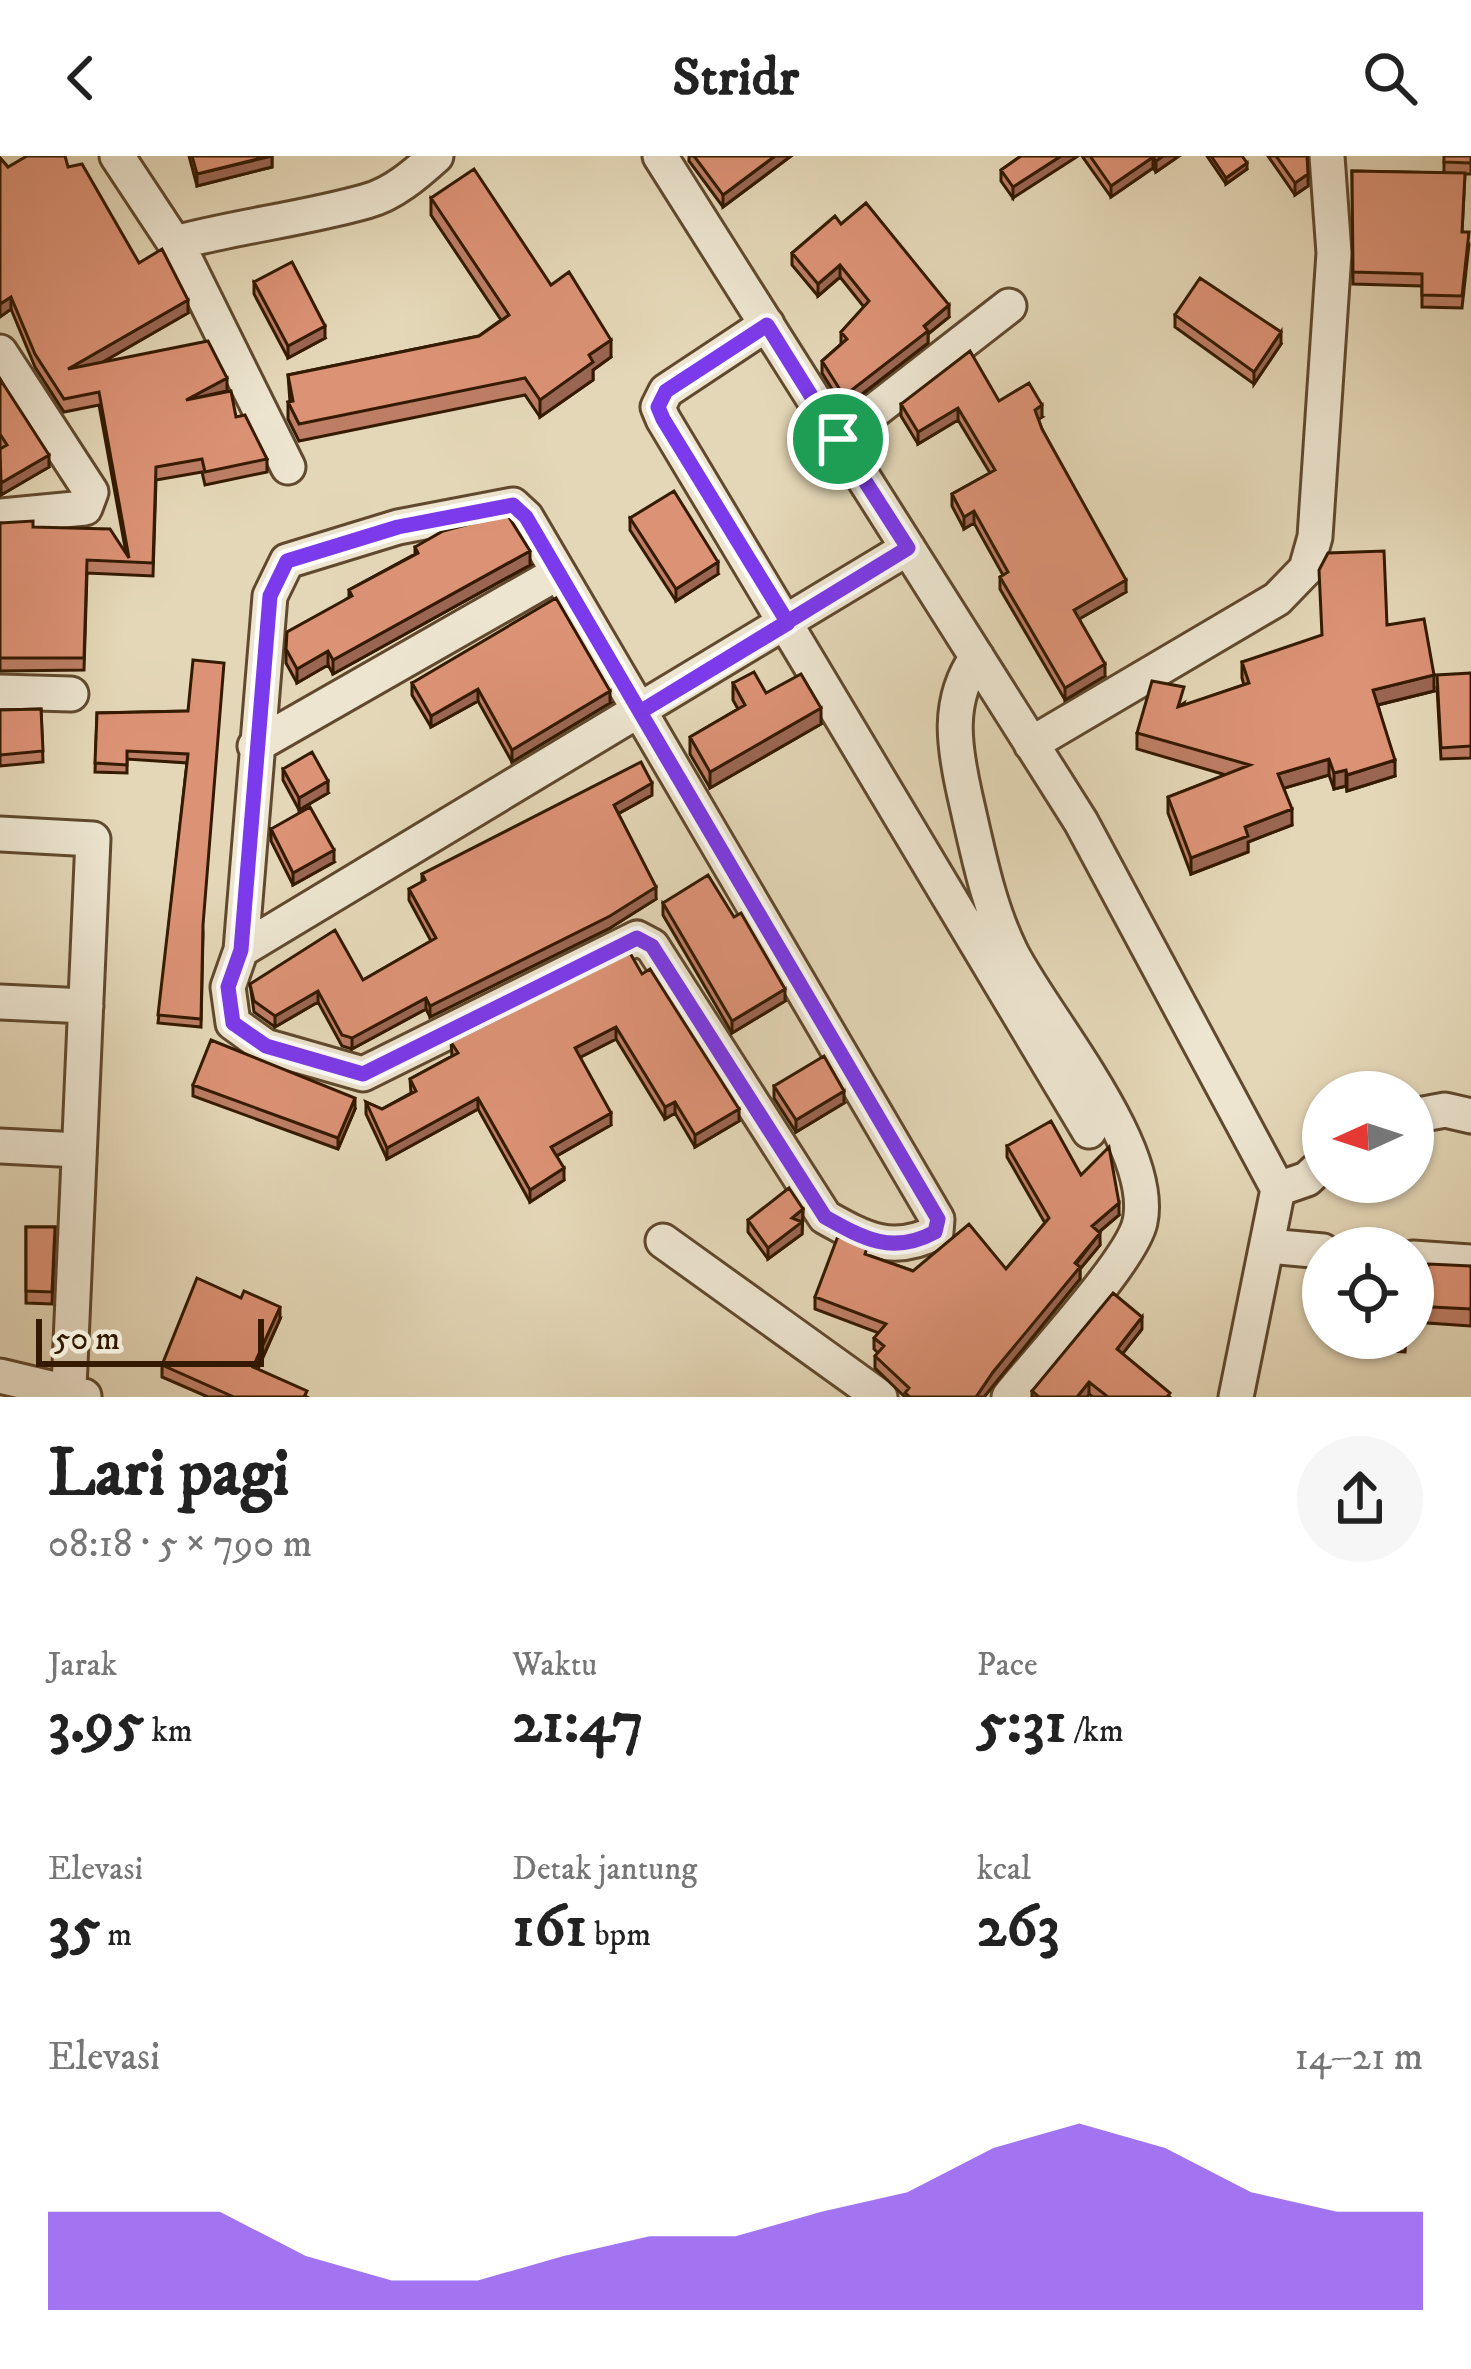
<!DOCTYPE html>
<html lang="id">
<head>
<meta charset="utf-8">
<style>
  body { margin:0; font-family:"IM FELL DW Pica",serif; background:#f6f6f6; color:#222; height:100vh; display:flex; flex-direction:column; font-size:45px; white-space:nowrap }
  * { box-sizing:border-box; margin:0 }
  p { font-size:39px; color:#767676 }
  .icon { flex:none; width:66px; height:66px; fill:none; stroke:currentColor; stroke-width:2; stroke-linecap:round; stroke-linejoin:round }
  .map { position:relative; height:1241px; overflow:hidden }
  .panel { display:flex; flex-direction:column; background:#fff; flex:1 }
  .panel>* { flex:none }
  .needle { width:78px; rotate:267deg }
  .tools { position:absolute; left:1302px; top:915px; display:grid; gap:24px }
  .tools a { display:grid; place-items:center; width:132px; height:132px; border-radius:50%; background:#fff; box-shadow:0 3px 9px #0004; font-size:60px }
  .scale { position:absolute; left:36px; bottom:30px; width:228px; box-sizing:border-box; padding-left:12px; border:6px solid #341a00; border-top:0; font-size:33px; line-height:42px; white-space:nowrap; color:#341a00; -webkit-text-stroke:9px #ede5d0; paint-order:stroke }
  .pin { position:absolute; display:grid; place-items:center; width:102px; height:102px; color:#fff; margin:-51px; border:6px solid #fff; border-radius:50%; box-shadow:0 3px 12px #0007 }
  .round { display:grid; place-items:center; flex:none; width:126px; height:126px; border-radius:63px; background:#f6f6f6 }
  .head { display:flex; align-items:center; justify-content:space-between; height:204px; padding:0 48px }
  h1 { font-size:66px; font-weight:700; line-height:90px }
  .stats { display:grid; grid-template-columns:repeat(3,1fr); gap:18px; height:204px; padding:12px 48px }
  .stats div { display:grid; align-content:center }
  .stats b { font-size:60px; font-weight:700 }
  .stats small { font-size:33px; font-weight:400 }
  .stats p { font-size:33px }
  .chart { height:336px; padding:24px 48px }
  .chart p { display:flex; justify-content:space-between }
  .chart svg { width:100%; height:216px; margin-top:12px; fill:#7c3aed; opacity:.7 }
  header { display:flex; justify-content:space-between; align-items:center; height:156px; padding:0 48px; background:#fff; font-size:54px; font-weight:700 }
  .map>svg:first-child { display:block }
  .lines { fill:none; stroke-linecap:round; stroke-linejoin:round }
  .minor-casing { stroke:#60492e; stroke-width:39 }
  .minor { stroke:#ede5d0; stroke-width:33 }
  .wall { fill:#bd7e65; stroke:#341a00; stroke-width:3 }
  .shaded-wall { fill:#9a6652; stroke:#341a00; stroke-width:3 }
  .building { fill:#dc9275; stroke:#341a00; stroke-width:3 }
  .route-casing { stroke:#fff; stroke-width:24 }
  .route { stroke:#7c3aed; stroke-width:15 }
</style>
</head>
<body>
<header><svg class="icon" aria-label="back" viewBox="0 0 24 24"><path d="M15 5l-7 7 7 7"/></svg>Stridr<svg class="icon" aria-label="search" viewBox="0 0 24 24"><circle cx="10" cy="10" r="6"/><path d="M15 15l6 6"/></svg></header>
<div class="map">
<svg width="1471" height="1241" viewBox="0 0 1471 1241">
  <rect width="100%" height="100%" fill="#e4d7b7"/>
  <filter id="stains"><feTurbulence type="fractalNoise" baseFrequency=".00167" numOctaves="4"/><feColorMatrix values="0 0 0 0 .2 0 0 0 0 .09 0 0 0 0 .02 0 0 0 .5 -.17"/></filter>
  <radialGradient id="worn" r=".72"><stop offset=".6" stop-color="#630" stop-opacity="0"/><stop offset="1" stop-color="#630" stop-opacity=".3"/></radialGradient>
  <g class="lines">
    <g class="minor-casing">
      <path id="minor" d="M117,0L185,103L288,311
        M660,0L1081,666L1278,1033L1236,1241
        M175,87C238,70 304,63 367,45C393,38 416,18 436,0
        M767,168L666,235L658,251L663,263L1089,975
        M0,196L91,336L85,352L0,360
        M838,283L1009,150
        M513,349L526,361L937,1063L936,1076C893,1099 864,1083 825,1061L652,790L637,782L363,918L265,890L233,867L228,831L241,794L270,440L287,405L398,371Z
        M977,501C946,545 954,591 965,640C977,692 988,751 1012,798C1047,865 1156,992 1140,1066C1132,1104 1037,1205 1009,1241
        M0,536L71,538
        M1031,588L1277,443L1306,413L1315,381L1334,97L1327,0
        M255,590L556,418
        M0,678L93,683L69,1232
        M241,794L908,392
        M0,846L86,850
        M1413,960L1445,954L1471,960
        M0,990L79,994
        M1278,1033L1307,1023L1323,1008
        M663,1085L880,1241
        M1268,1090L1323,1095
        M1413,1102L1471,1106
        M0,1220L84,1240"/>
    </g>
    <use href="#minor" class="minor"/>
  </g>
  <path class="wall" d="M189,0H272V11L197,30Z
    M689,0H791L723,51L689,5Z
    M1021,0L1013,42L1001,25V14Z
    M1082,0H1179L1156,16L1153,12L1111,41Z
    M1207,0H1242L1247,13L1226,28Z
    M1268,0H1307L1308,30L1295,39Z
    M1471,0V18H1465L1462,76L1469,88L1462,152L1422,151V130L1353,128L1352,15L1444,17V6Z
    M0,2L8,11H68L139,107L188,157L103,206L227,235L236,261L267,303V316L205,329L202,316L156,324L153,420L87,417L84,514L0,515V367L33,371L126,397L99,249L64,256L35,211L11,153L0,161Z
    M431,42L551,129L611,201L593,214V224L540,261L525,239L299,285L288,263V246H290L288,219L479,180L501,164L431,59Z
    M841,68L949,161L928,178V187L844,252L822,217V205L841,188V176L864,151L840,121L818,140L792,109V97Z
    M254,126L325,182L288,202L254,138Z
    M1175,159L1281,188L1254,228L1175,171Z
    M0,223L49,311L1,339L0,337Z
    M999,245L1042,261L1038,263L1042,273L1126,436L1079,463L1105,520L1065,544L1000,433V421L1003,419L974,367L964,373L952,350V338L990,317L958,264L918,288L901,260V248Z
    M630,362L718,418L676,445L630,374Z
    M415,391L530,409L333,518L328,509L297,527L286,507V493L349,441V434L415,398Z
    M1387,469L1434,535L1378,549L1395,620L1347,635L1346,630L1334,633L1329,619L1284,632L1292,669L1248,686V696L1191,718L1168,657V641L1226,619L1137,593V577L1184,547L1183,550L1244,529L1242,522V506Z
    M1471,517V602L1441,603L1437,531Z
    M412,527L610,547L512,606L478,545L431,571L412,539Z
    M733,527L766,537L821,568L710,632L690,598V581L738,553L733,544Z
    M41,553L43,606L0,610V554Z
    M188,555L203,778L201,871L158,867L187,607L127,603V617L95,616L97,557Z
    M283,613L328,637L299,654L283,624Z
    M652,639L618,658L656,743L610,772L430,861L426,853L352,893L342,890L318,846L275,871L254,856L250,828L363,824L431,785L409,744V733L422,726V718Z
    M271,673L334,706L293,729L271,685Z
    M663,747L785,845L732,877L663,759Z
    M642,818L739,965L695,991L675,957L665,963L616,883L580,901L611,969L557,1000L564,1024L530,1046L478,953L387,1003L366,958V946L382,953L411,937L410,923L452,900L451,886Z
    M193,929L355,953L338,993L193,940Z
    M774,930L844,947L796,976L774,942Z
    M1007,990L1081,1019L1119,1059L1099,1076L1100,1089L1080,1113V1123L984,1241H905L875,1212V1200L878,1197L874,1193V1182L879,1177L815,1153V1141L867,1099L913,1115L1006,1113L1045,1067L1007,1001Z
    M803,1053L802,1078L768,1103L748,1076V1064Z
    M26,1071H55L52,1148L26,1147Z
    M1471,1110V1170L1413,1166V1126L1427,1127Z
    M280,1163L258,1213L307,1241H208L162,1221V1209Z
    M1142,1173L1122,1198L1170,1241H1093L1089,1238L1087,1241H1032V1235Z
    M1368,1182H1406L1405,1196L1368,1194Z"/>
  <path class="shaded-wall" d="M272,0V11L197,30V18Z
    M775,0H791L723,51V39Z
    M1061,0H1078L1013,42V31Z
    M1163,0H1179L1156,16V5Z
    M1153,1V12L1111,41V30Z
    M1247,7V13L1226,28V22Z
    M1308,18V30L1295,39V27Z
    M840,109V121L818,140V128Z
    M11,141V153L0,161V148Z
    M188,144V157L68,226V213Z
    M949,149V161L928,178V187L844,252V240Z
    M325,170V182L288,202V190Z
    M1281,176V188L1254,228V216Z
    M611,184V201L593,214V224L540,261V244L589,199Z
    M227,222V235L186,244Z
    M1042,249V261L1035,266V254Z
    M958,252V264L918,288V276Z
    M49,299V311L1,339V327Z
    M974,355V367L964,373V361Z
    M530,395V409L333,518V504Z
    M718,406V418L676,445V433Z
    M1126,424V436L1074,466V454Z
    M328,495V509L297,527V513Z
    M1105,508V520L1065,544V532Z
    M1434,519V535L1373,550V534Z
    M478,533V545L431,571V560Z
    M610,535V547L512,606V594Z
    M821,552V568L710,632V616Z
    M1329,603V619L1278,634V618Z
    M1395,604V620L1347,635V619Z
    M1346,614V630L1334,633V617Z
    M328,625V637L299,654V642Z
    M652,627V639L614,660V649Z
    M1292,653V669L1248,686V696L1191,718V702L1245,671Z
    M334,694V706L293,729V717Z
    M656,731V743L610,772L430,861V850Z
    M785,833V845L732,877V865Z
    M318,835V846L275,871V860Z
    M426,842V853L352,893V882Z
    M616,871V883L575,904V892Z
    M844,935V947L796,976V964Z
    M355,942V953L338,993V982Z
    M478,942V953L387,1003V992Z
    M675,946V957L665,963V951Z
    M739,953V965L695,991V979Z
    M611,957V969L551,1003V991Z
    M564,1012V1024L530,1046V1034Z
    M1119,1047V1059L1092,1082V1070Z
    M803,1053L802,1078L768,1103V1092L792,1062Z
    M1100,1077V1089L1080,1113V1123L984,1241H976L993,1216Z
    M280,1151V1163L253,1222V1211Z
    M1142,1161V1173L1117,1205V1193Z
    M1089,1226V1238L1087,1241H1077Z"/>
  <path class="building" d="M27,0H65L68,11L82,8L139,107L162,93L188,144L68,213L208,185L227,222L186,244L231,235L236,261L245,259L267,303L205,316L202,303L156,311L153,407L87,404L84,502H0V367L33,365V371L110,373L129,402L99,236L64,243L35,198L11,141L0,148V2L8,11Z
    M192,0H269L197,18Z
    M694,0H775L723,39Z
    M1021,0H1061L1013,31L1001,14Z
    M1090,0H1163L1156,5L1153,1L1111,30Z
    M1211,0H1242L1247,7L1226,22Z
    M1276,0H1307L1308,18L1295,27Z
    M1444,0H1471V7L1444,6Z
    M474,13L551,129L569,116L611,184L589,199L593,206L540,244L525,222L299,268L288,246L293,245L288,219L479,180L509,159L431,42Z
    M1352,15L1465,17L1462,76H1469L1462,140L1422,139V118L1353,116Z
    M866,47L949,149L924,170L928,175L844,240L822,205L847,183L841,176L869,145L840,109L818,128L792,97L835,60L841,68Z
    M292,106L325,170L288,190L254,126Z
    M1200,122L1281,176L1254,216L1175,159Z
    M970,195L999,245L1029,227L1042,249L1035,254L1042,273L1126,424L1074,454L1105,508L1065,532L1000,421L1008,416L974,355L964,361L952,338L995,314L958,252L918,276L901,248Z
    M0,223L49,299L1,327L0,293L7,289L0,278Z
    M674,335L718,406L676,433L630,362Z
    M507,358L530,395L333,504L328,495L297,513L286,493L287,476L352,440L349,434L418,397L415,391L443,375Z
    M1384,395L1387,469L1424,463L1434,519L1373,534L1395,604L1347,619L1346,614L1334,617L1329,603L1278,618L1292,653L1245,671L1248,680L1191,702L1168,641L1250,609L1137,577L1152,525L1184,531L1178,551L1249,527L1242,506L1322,479L1319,414L1328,397Z
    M556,442L610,535L512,594L478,533L431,560L412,527Z
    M193,504L224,507L203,769L201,863L158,859L188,598L127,595V609L95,607L97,557L188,555Z
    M754,516L766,537L801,518L821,552L710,616L690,581L745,549L733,527Z
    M1471,517V590L1441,592L1437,519Z
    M41,553L43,595L0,599V554Z
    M312,596L328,625L299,642L283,613Z
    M641,606L652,627L614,649L656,731L610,760L430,850L426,842L352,882L342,879L318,835L275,860L254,845L250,828L335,774L363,824L436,782L409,733L425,724L422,718Z
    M310,651L334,694L293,717L271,673Z
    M708,719L734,761L741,757L785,833L732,865L663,747Z
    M630,797L642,818L650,813L739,953L695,979L675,946L665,951L616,871L575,892L611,957L551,991L564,1012L530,1034L478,942L387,992L366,946L382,953L416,935L410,923L458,897L451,886Z
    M211,884L355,942L338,982L193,929Z
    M824,900L844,935L796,964L774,930Z
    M1051,965L1081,1019L1109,991L1119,1047L1092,1070L1100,1077L1075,1107L1080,1111L993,1216L976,1241H910L905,1237L909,1232L875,1200L884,1190L874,1182L886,1168L815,1141L838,1080L867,1092L865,1098L913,1115L969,1068L1006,1113L1049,1062L1007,990Z
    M789,1032L803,1053L792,1062L802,1066L768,1092L748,1064Z
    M26,1071H55L52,1136L26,1135Z
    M1428,1108L1471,1110V1153L1413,1150V1126L1427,1127Z
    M197,1122L241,1142L244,1135L280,1151L253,1211L307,1235L304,1241H234L162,1209Z
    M1113,1137L1142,1161L1117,1193L1170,1237L1167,1241H1108L1089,1226L1077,1241H1039L1032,1235Z"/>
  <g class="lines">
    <g class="route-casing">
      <path id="route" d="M838,283L908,392L640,556L526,361L513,349L398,371L287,405L270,440L241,794L228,831L233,867L266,890L363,918L637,782L652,790L825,1061C864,1083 893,1099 935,1076L938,1063L640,556L788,467L663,263L658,251L666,235L767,169L838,283"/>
    </g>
    <use href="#route" class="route"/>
  </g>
  <rect width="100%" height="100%" filter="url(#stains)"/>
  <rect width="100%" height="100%" fill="url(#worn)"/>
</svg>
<div class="tools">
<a><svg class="needle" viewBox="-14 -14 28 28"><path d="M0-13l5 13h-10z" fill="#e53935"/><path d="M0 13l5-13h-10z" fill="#767676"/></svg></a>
<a><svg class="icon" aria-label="locate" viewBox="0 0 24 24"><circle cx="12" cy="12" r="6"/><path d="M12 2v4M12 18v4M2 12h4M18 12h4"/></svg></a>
</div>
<div class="scale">50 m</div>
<div class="pin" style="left:838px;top:283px;background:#1e9e55"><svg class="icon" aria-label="arrive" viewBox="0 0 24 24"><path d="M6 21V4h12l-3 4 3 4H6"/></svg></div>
</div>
<section class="panel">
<div class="head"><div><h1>Lari pagi</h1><p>08:18 · 5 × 790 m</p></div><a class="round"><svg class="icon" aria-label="share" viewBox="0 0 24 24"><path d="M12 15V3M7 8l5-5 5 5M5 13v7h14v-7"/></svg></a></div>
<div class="stats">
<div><p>Jarak</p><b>3.95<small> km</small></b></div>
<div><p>Waktu</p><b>21:47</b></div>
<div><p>Pace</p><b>5:31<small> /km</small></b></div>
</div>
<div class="stats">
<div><p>Elevasi</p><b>35<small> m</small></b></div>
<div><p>Detak jantung</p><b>161<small> bpm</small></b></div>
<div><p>kcal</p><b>263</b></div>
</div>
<div class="chart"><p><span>Elevasi</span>14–21 m</p>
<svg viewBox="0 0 160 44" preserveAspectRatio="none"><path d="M0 44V24L10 24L20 24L30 33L40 38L50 38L60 33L70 29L80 29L90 24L100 20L110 11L120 6L130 11L140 20L150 24L160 24V44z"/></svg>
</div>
</section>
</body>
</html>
